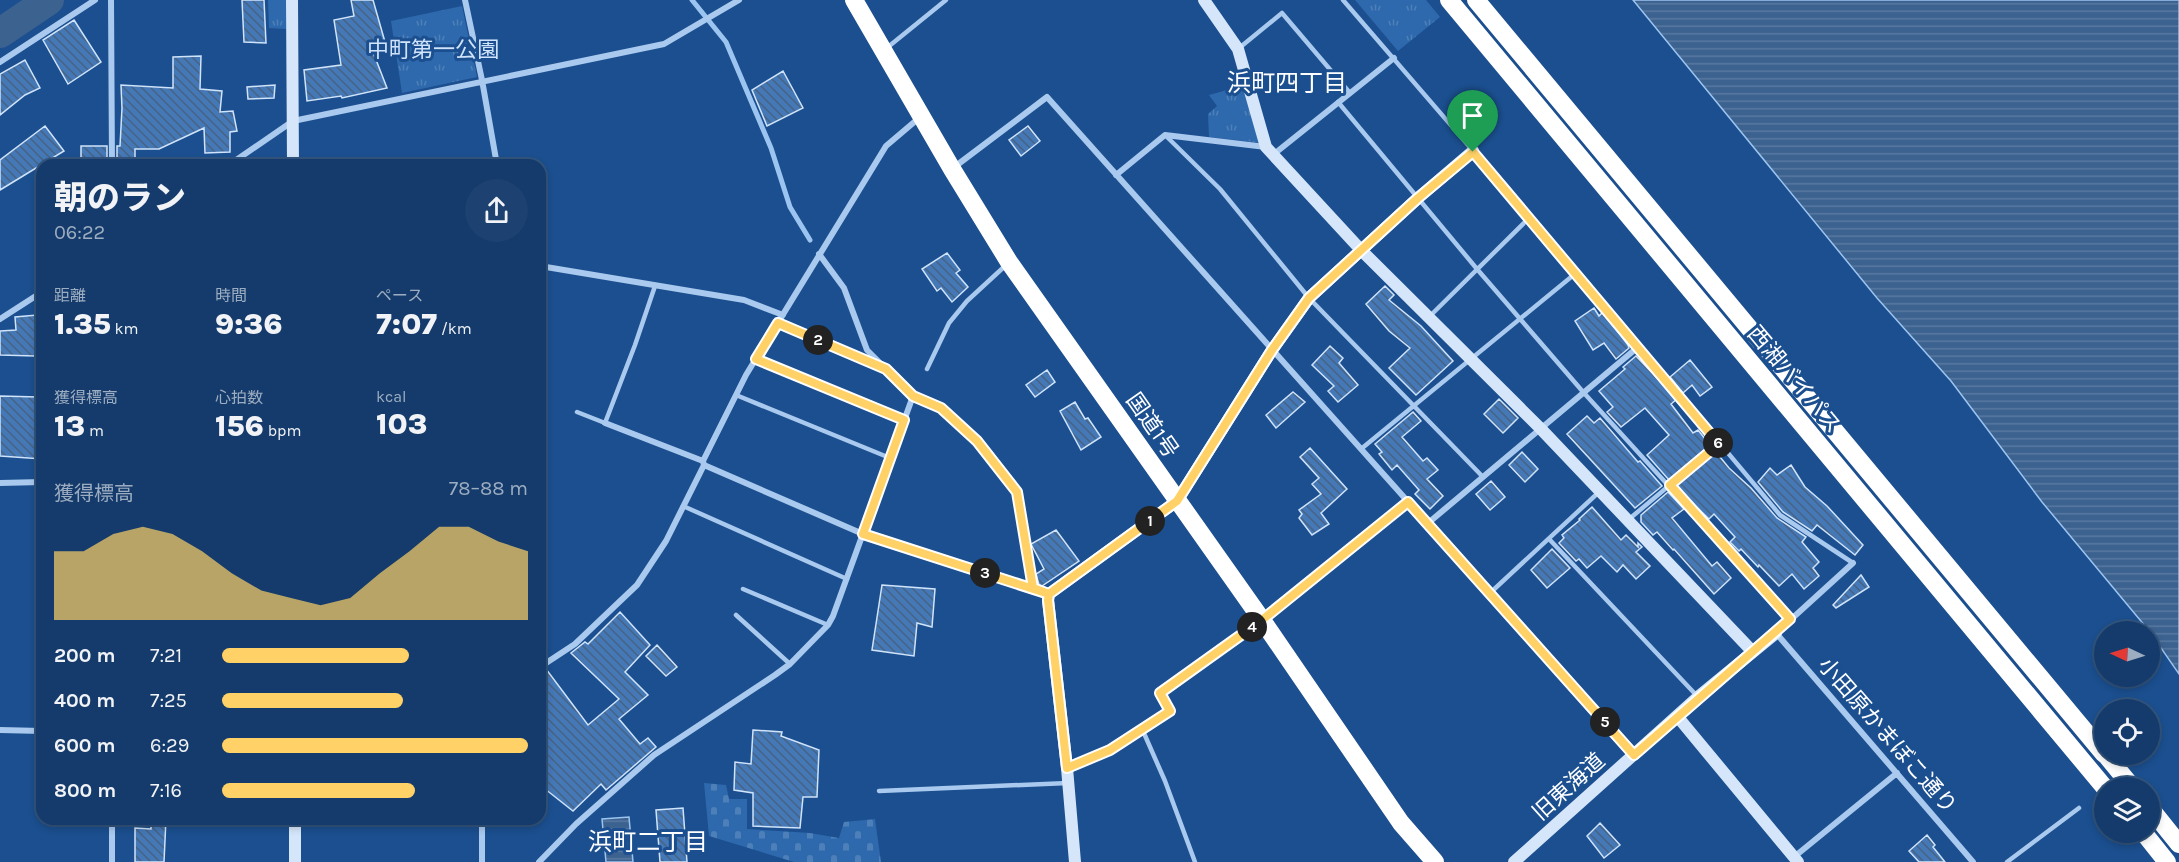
<!DOCTYPE html>
<html lang="ja">
<head>
<meta charset="utf-8">
<style>
  body { margin:0; font-family:Karla,"Noto Sans JP",sans-serif; background:#1d4271; color:#f1f3f6; height:100vh; display:flex; flex-direction:column; font-size:22px; white-space:nowrap }
  * { box-sizing:border-box; margin:0 }
  p { font-size:20px; color:#9dadc1 }
  .icon { flex:none; width:33px; height:33px; fill:none; stroke:currentColor; stroke-width:2; stroke-linecap:round; stroke-linejoin:round }
  .map { position:relative; flex:1; overflow:hidden }
  .sheet { position:absolute; left:36px; top:159px; width:510px; height:666px; display:flex; flex-direction:column; background:#143b6b; border-radius:18px; box-shadow:0 3px 9px #0003,0 0 0 2px #33557e }
  .sheet>* { flex:none }
  .needle { width:39px; rotate:274deg }
  .fabs { position:absolute; left:2094px; top:621px; display:grid; gap:12px }
  .fabs a { display:grid; place-items:center; width:66px; height:66px; border-radius:50%; background:#143b6b; box-shadow:0 3px 9px #0003,0 0 0 2px #33557e; font-size:30px }
  .pin { position:absolute; display:grid; place-items:center; width:51px; height:51px; color:#fff; margin:-62px -26px; border-radius:50% 50% 50% 0; rotate:-45deg; box-shadow:0 0 6px #0007 }
  .pin .icon { rotate:45deg }
  .km { position:absolute; width:30px; height:30px; margin:-15px; border-radius:50%; background:#222; color:#fff; font-size:16px; line-height:30px; text-align:center }
  .round { display:grid; place-items:center; flex:none; width:63px; height:63px; border-radius:32px; background:#1d4271 }
  .overview { display:flex; align-items:center; justify-content:space-between; height:102px; padding:0 18px }
  h1 { font-size:33px; font-weight:800; line-height:45px }
  .stats { display:grid; grid-template-columns:repeat(3,1fr); gap:9px; height:102px; padding:6px 18px }
  .stats div { display:grid; align-content:center }
  .stats b { font-size:30px; font-weight:800 }
  .stats small { font-size:16px; font-weight:400 }
  .stats p { font-size:16px }
  .chart { height:168px; padding:12px 18px }
  .chart p { display:flex; justify-content:space-between }
  .chart svg { width:100%; height:108px; margin-top:6px; fill:#ffd166; opacity:.7 }
  ul { padding:0 18px; list-style:none; font-size:20px }
  li { display:grid; grid-template-columns:96px 72px 1fr; align-items:center; height:45px }
  li i { height:15px; border-radius:8px; background:#ffd166 }
  .map>svg:first-child { display:block }
  .grass { fill:url(#grass-tufts) }
  .cemetery { fill:url(#cemetery-stones) }
  .water { fill:url(#water-rules); stroke:#9cc4f0; stroke-width:1.5 }
  .lines { fill:none; stroke-linecap:round; stroke-linejoin:round }
  .stream { stroke:#9cc4f0; stroke-width:5 }
  .river { stroke:#3c6290; stroke-width:30 }
  .building { fill:url(#building-back-hatch); stroke:#cfe3fa; stroke-width:1.5 }
  .lane { stroke:#a9c9ee; stroke-width:4.5 }
  .street { stroke:#a9c9ee; stroke-width:6 }
  .secondary { stroke:#d6e6fa; stroke-width:12 }
  .highway { stroke:#fff; stroke-width:18 }
  .route-casing { stroke:#fff; stroke-width:12 }
  .route { stroke:#ffd166; stroke-width:8 }
  .labels { text-anchor:middle; stroke-width:6; stroke-linejoin:round; paint-order:stroke }
  .park-label { font-size:22px; fill:#cfe3fa; stroke:#1b4f8f }
  .street-label { font-size:22px; fill:#fff; stroke:#1b4f8f }
  .neighbourhood-label { font-size:24px; fill:#fff; stroke:#1b4f8f }
</style>
</head>
<body>
<div class="map">
<svg width="2179" height="862" viewBox="0 0 2179 862">
  <defs>
    <pattern id="grass-tufts" width="24" height="20" patternUnits="userSpaceOnUse" patternTransform="scale(1.5)"><rect width="24" height="20" fill="#2e69ad"/><path d="M3 7l-1-3M5 7V3M7 7l1-3M15 17l-1-3M17 17v-4M19 17l1-3" fill="none" stroke="#4d80b9"/></pattern>
    <pattern id="cemetery-stones" width="16" height="16" patternUnits="userSpaceOnUse" patternTransform="scale(1.5)"><rect width="16" height="16" fill="#2e69ad"/><path d="M2 7V4a2 2 0 0 1 4 0v3zM10 15v-3a2 2 0 0 1 4 0v3z" fill="#4d80b9"/></pattern>
    <pattern id="water-rules" width="6" height="5" patternUnits="userSpaceOnUse" patternTransform="scale(1.5)"><rect width="6" height="5" fill="#3c6290"/><path d="M0 2.5h6" fill="none" stroke="#597aa1"/></pattern>
    <pattern id="building-back-hatch" width="6" height="6" patternUnits="userSpaceOnUse" patternTransform="scale(1.5)"><rect width="6" height="6" fill="#4478b7"/><path d="M-1 5l2 2M0 0l6 6M5-1l2 2" fill="none" stroke="#486282"/></pattern>
  </defs>
  <rect width="100%" height="100%" fill="#1b4f8f"/>
  <path class="grass" d="M268,0H286V29L269,28Z
    M1355,0H1426L1440,17L1398,51Z
    M462,6L477,77L402,93L391,21Z
    M1245,85L1261,143L1209,137L1208,114L1217,106L1209,95Z"/>
  <path class="cemetery" d="M704,783L726,785L729,799H747V829L810,833L839,838L844,822L875,819L881,862H794L709,836Z"/>
  <path class="water" d="M1633,0H2179V674L2150,632L2042,502L1951,381L1877,298Z
    M629,817L633,862H606L602,819Z"/>
  <g class="lines">
    <path class="stream" d="M692,0L726,42L771,148L790,207L810,240"/>
    <path class="river" d="M0,33L49,0"/>
  </g>
  <path class="building" d="M242,0H264L266,43L244,42Z
    M351,0H373L387,49L373,52L387,88L342,98L341,96L307,101L304,70L341,65L334,20L354,16Z
    M74,20L101,62L68,84L43,40Z
    M201,56L200,89L222,91L220,112L233,111L237,131L230,132V152L205,153L204,128L159,149H135V163L117,164V146H120L122,108L121,85L173,88V57Z
    M25,60L40,88L25,95L0,115V74Z
    M783,71L803,108L767,126L752,90Z
    M275,85L274,98L248,99L247,87Z
    M45,126L64,151L0,190V160Z
    M1028,126L1040,141L1021,156L1009,140Z
    M81,146H107V165H81Z
    M947,253L960,270L956,273L968,287L952,302L941,288L937,291L922,269Z
    M1385,286L1394,295L1389,300L1421,326L1453,361L1416,395L1389,368L1410,348L1389,331L1366,304Z
    M1594,308L1599,316L1603,312L1628,345L1629,348L1616,359L1604,343L1593,350L1575,321Z
    M37,315L35,356L0,355V331L16,330L15,317Z
    M1330,346L1343,358L1339,363L1358,385L1338,402L1328,391L1334,386L1312,365Z
    M1636,356L1677,399L1671,404L1693,433L1698,430L1710,445L1669,480L1647,455L1669,435L1645,408L1621,427L1607,412L1613,407L1599,391L1625,369L1623,367Z
    M1690,360L1712,387L1700,396L1692,385L1683,393L1670,377Z
    M1047,370L1055,382L1035,397L1026,385Z
    M1293,392L1305,402L1276,428L1266,415Z
    M0,396L38,397L37,436H42V459L0,456Z
    M1499,399L1518,418L1503,433L1484,414Z
    M1075,402L1085,419L1088,418L1101,437L1081,450L1060,411Z
    M1413,412L1421,421L1402,437L1423,461L1427,458L1438,470L1427,479L1443,496L1430,509L1415,494L1419,490L1397,465L1392,470L1379,454L1382,452L1375,444Z
    M1587,416L1594,423L1600,418L1638,462L1640,461L1662,486L1635,508L1567,434Z
    M1310,448L1347,489L1321,513L1329,524L1312,535L1299,518L1302,514L1299,510L1321,494L1312,484L1319,478L1300,457Z
    M1522,452L1538,469L1525,482L1509,465Z
    M1716,452L1729,468L1751,488L1777,518L1806,537L1802,542L1819,562L1813,568L1819,576L1804,589L1792,574L1779,586L1759,565L1758,567L1741,549L1739,551L1730,542L1735,537L1714,514L1709,519L1675,486Z
    M1791,465L1805,487L1827,506L1863,545L1855,555L1817,525L1812,531L1783,512L1758,482L1770,468L1777,475Z
    M1491,481L1505,497L1490,510L1476,494Z
    M1668,492L1684,509L1672,518L1712,566L1717,562L1731,578L1714,594L1674,549L1673,550L1657,532L1653,535L1641,522V515Z
    M1592,507L1621,540L1626,535L1638,547V543L1642,547L1636,552L1650,566L1636,579L1623,565L1617,572L1601,556L1587,568L1579,559L1576,561L1559,543L1564,538L1562,535L1580,520L1579,519Z
    M1056,530L1079,561L1042,586L1039,585L1036,574L1044,569L1031,544Z
    M1552,549L1570,568L1547,588L1531,570Z
    M1861,575L1869,587L1836,608L1833,605Z
    M882,585L935,589L932,627L917,623L914,656L872,650Z
    M620,612L650,645L625,672L648,695L619,719L640,744L648,738L656,747L606,790L601,784L573,811L540,785V672L546,669L588,725L619,699L571,653L585,642L588,644Z
    M657,645L677,667L666,676L646,656Z
    M753,730L782,732L781,736L819,750L817,797H803L800,828L753,826V793L734,790L735,762L751,764Z
    M683,808L687,862H660L656,810Z
    M151,819H166L164,862H135V828L151,829Z
    M1600,823L1620,845L1604,858L1587,836Z
    M1927,835L1935,845L1933,847L1945,862H1919L1909,851Z"/>
  <g class="lines">
    <path class="lane" d="M1343,0L1530,217L1780,515L1853,563
      M888,47L946,0
      M1238,49L1282,13L1350,93
      M1338,102L1477,269L1584,393L1790,619
      M1165,135L1220,189L1309,298L1483,477
      M1430,316L1530,217
      M778,323L883,367
      M756,359L904,420
      M927,369L949,323L967,301L1005,266
      M736,395L890,458
      M577,412L605,423L635,345L655,286
      M1361,449L1576,273
      M683,506L847,579
      M1628,520L1719,444
      M1550,540L1698,697
      M743,589L828,625
      M1489,594L1599,492
      M736,615L790,664
      M1265,617L1408,502
      M1143,731L1165,781L1195,862
      M1069,767L1110,750L1170,711L1160,693L1258,622
      M879,791L1068,783
      M2007,862L2079,808"/>
    <path class="street" d="M111,0L112,165
      M465,0L482,80L497,165
      M0,62L95,0
      M1274,154L1394,58
      M229,165L293,121L664,44L739,0
      M953,168L1047,97L1634,755
      M1116,175L1165,135L1266,147
      M819,254L844,288L867,350L913,396L941,408L977,441L1017,492L1033,588
      M540,266L744,300L783,315
      M0,319L42,292
      M605,423L703,461
      M704,465L863,534L1049,594
      M0,483L42,482
      M1427,524L1638,347
      M1853,563L1776,633L1973,862
      M540,667L575,644L637,585L666,541L704,465L703,461L746,375L886,146L919,118
      M0,730L42,731
      M112,819V862
      M482,819V862
      M1794,857L1897,773
      M539,862L576,824L654,755L775,675L790,664L828,625L833,616L913,396"/>
    <path class="secondary" d="M292,0L293,165
      M1204,0L1238,49L1266,147L1361,250L1541,429L1753,652
      M1677,716L1798,862
      M295,819V862
      M1075,862L1067,768L1048,600L1049,594L1177,501L1272,350L1309,298L1418,198L1473,151
      M1514,862L1698,697L1776,633"/>
    <path class="highway" d="M854,0L952,169L1009,262L1262,620L1401,823L1435,862
      M1449,0L2105,788
      M1476,0L2104,754
      M2105,754L2133,788
      M2150,808L2179,844
      M2143,832L2167,862"/>
  </g>
  <g class="lines">
    <g class="route-casing">
      <path id="route" d="M1473,152L1418,198L1309,298L1272,350L1177,501L1049,594L1033,588L1017,492L977,441L941,408L913,396L886,369L778,323L756,359L904,420L863,534L1049,594L1048,600L1067,768L1110,750L1170,711L1160,693L1262,620L1408,502L1634,755L1790,619L1670,485L1719,444L1473,152"/>
    </g>
    <use href="#route" class="route"/>
  </g>
  <g class="labels">
    <g class="park-label">
      <text x="433" y="57">中町第一公園</text>
    </g>
    <g class="street-label">
      <text transform="translate(1795 379) rotate(50)" y="8">西湘バイパス</text>
      <text transform="translate(1153 425) rotate(55)" y="8">国道1号</text>
      <text transform="translate(1888 735) rotate(49)" y="8">小田原かまぼこ通り</text>
      <text transform="translate(1568 786) rotate(-42)" y="8">旧東海道</text>
    </g>
    <g class="neighbourhood-label">
      <text x="1287" y="91">浜町四丁目</text>
      <text x="648" y="850">浜町二丁目</text>
    </g>
  </g>
</svg>
<div class="fabs">
<a><svg class="needle" viewBox="-14 -14 28 28"><path d="M0-13l5 13h-10z" fill="#e53935"/><path d="M0 13l5-13h-10z" fill="#9dadc1"/></svg></a>
<a><svg class="icon" aria-label="locate" viewBox="0 0 24 24"><circle cx="12" cy="12" r="6"/><path d="M12 2v4M12 18v4M2 12h4M18 12h4"/></svg></a>
<a><svg class="icon" aria-label="layers" viewBox="0 0 24 24"><path d="M12 4l9 5-9 5-9-5zM3 14l9 5 9-5"/></svg></a>
</div>
<div class="pin" style="left:1473px;top:152px;background:#1e9e55"><svg class="icon" aria-label="arrive" viewBox="0 0 24 24"><path d="M6 21V4h12l-3 4 3 4H6"/></svg></div>
<b class="km" style="left:1150px;top:521px">1</b>
<b class="km" style="left:818px;top:340px">2</b>
<b class="km" style="left:985px;top:573px">3</b>
<b class="km" style="left:1252px;top:627px">4</b>
<b class="km" style="left:1605px;top:722px">5</b>
<b class="km" style="left:1718px;top:443px">6</b>
<section class="sheet">
<div class="overview"><div><h1>朝のラン</h1><p>06:22</p></div><a class="round"><svg class="icon" aria-label="share" viewBox="0 0 24 24"><path d="M12 15V3M7 8l5-5 5 5M5 13v7h14v-7"/></svg></a></div>
<div class="stats">
<div><p>距離</p><b>1.35<small> km</small></b></div>
<div><p>時間</p><b>9:36</b></div>
<div><p>ペース</p><b>7:07<small> /km</small></b></div>
</div>
<div class="stats">
<div><p>獲得標高</p><b>13<small> m</small></b></div>
<div><p>心拍数</p><b>156<small> bpm</small></b></div>
<div><p>kcal</p><b>103</b></div>
</div>
<div class="chart"><p><span>獲得標高</span>78–88 m</p>
<svg viewBox="0 0 160 44" preserveAspectRatio="none"><path d="M0 44V16L10 16L20 9L30 6L40 9L50 16L60 25L70 32L80 35L90 38L100 35L110 25L120 16L130 6L140 6L150 12L160 16V44z"/></svg>
</div>
<ul>
<li><b>200 m</b>7:21<i style="width:61%"></i></li>
<li><b>400 m</b>7:25<i style="width:59%"></i></li>
<li><b>600 m</b>6:29<i style="width:100%"></i></li>
<li><b>800 m</b>7:16<i style="width:63%"></i></li>
</ul>
</section>
</div>
</body>
</html>
